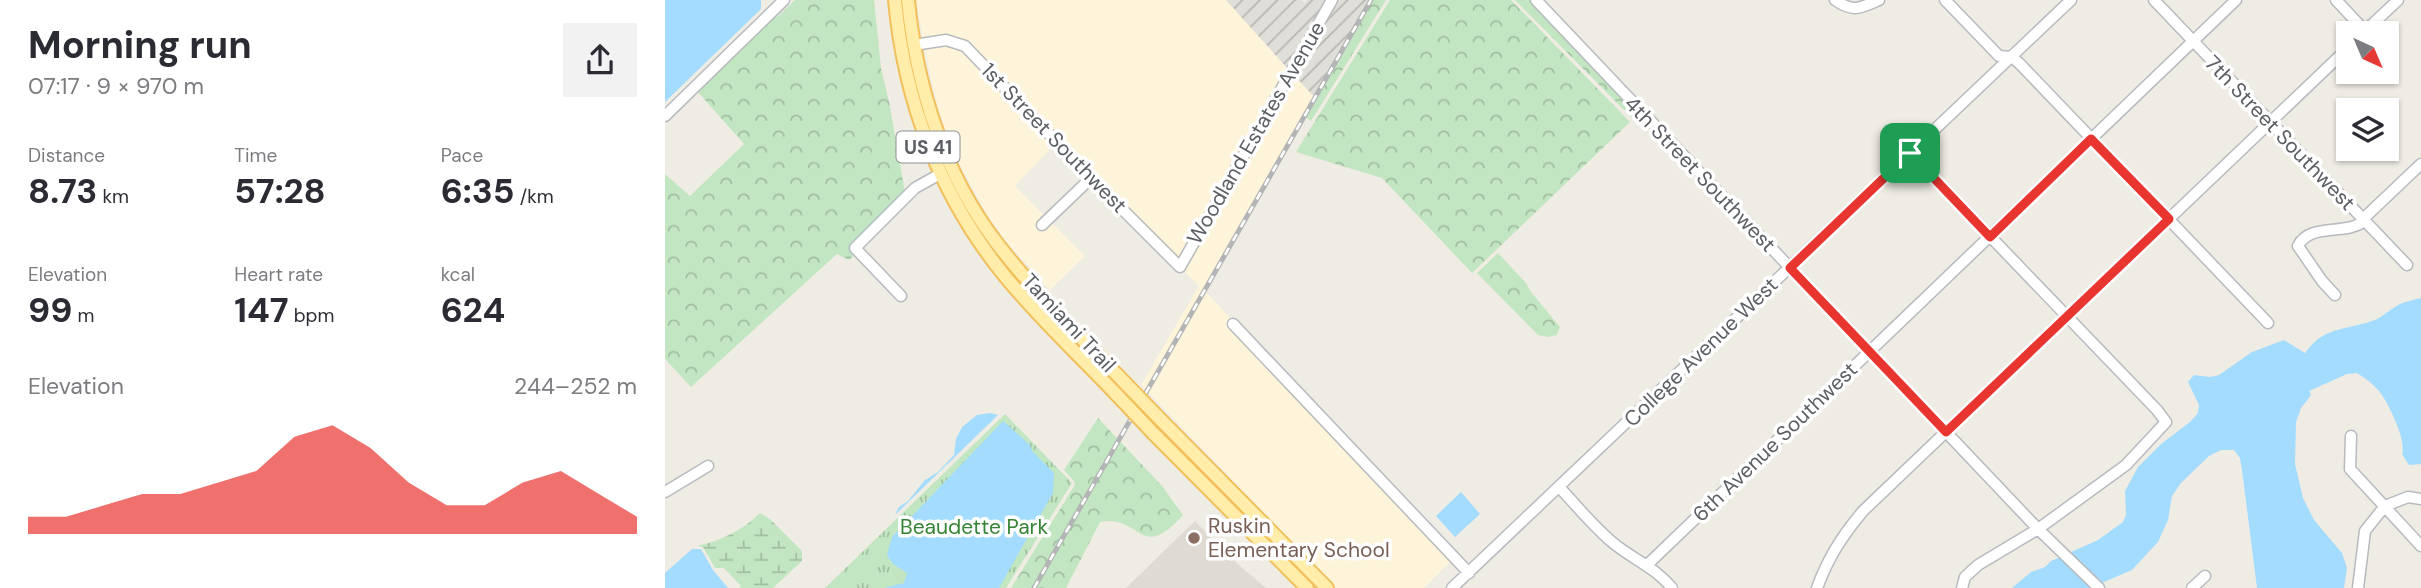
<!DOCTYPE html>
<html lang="en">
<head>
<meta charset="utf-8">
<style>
  body { margin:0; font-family:"DM Sans",sans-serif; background:#f2f2f3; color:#2b2b33; height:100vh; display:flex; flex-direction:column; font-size:26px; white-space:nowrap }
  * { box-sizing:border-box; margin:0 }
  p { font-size:23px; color:#7c7c81 }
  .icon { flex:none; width:38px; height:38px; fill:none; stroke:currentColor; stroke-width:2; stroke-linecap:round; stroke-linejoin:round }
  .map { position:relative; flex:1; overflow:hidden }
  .drawer { display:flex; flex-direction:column; background:#fff; width:665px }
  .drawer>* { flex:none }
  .needle { width:46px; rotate:136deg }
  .tools { position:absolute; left:1671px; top:21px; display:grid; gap:14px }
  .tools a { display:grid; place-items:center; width:63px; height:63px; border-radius:0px; background:#fff; box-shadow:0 2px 5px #0004; font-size:35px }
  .pin { position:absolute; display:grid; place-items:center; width:60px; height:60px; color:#fff; margin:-30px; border-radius:14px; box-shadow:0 4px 10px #0006 }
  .round { display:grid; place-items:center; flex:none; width:74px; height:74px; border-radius:0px; background:#f2f2f3 }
  .overview { display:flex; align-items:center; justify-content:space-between; height:119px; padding:0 28px }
  h1 { font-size:38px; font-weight:700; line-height:52px }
  .metrics { display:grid; grid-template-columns:repeat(3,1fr); gap:10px; height:119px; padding:7px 28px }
  .metrics div { display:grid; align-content:center }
  .metrics b { font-size:35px; font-weight:700 }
  .metrics small { font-size:19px; font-weight:400 }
  .metrics p { font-size:19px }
  .chart { height:196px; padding:14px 28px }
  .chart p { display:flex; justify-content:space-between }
  .chart svg { width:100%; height:126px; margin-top:7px; fill:#e93530; opacity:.7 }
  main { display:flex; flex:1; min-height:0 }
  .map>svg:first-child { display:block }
  .commercial { fill:#fef4da }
  .industrial { fill:url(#industrial-furrows) }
  .education { fill:#dfdbd2 }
  .forest { fill:url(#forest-crowns) }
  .wetland { fill:url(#wetland-marsh) }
  .park { fill:url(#park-tufts) }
  .water { fill:#a4dcff }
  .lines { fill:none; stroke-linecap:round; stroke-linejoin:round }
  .minor-casing { stroke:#b7babe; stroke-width:13 }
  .major-casing { stroke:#f1bf5b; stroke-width:16 }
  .minor { stroke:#fff; stroke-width:10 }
  .major { stroke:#ffeda9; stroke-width:12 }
  .rail-casing { stroke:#b3b4b5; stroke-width:5 }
  .rail { stroke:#fff; stroke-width:2.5; stroke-dasharray:8; stroke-linecap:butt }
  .major-bridge-casing { stroke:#f1bf5b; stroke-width:16; stroke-linecap:butt }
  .major-bridge { stroke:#ffeda9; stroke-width:12 }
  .route-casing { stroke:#fff; stroke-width:14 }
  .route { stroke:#e93530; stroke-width:9 }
  .education-dot { fill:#8d6e63; stroke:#fff; stroke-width:2.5 }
  .labels { text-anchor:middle; stroke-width:7; stroke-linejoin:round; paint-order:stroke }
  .shield { fill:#fff; stroke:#8d9093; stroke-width:2 }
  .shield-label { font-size:19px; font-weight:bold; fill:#5c6065 }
  .street-label { font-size:21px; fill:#5c6065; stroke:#fff }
  .education-label { font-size:21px; fill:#785e54; stroke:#fff; text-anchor:start }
  .park-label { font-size:21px; fill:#358334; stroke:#fff }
</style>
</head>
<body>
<main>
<section class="drawer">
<div class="overview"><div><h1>Morning run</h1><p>07:17 · 9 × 970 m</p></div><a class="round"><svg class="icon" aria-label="share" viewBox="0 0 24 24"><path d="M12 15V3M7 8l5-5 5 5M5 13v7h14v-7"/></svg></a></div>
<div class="metrics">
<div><p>Distance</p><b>8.73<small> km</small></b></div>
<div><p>Time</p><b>57:28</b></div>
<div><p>Pace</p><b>6:35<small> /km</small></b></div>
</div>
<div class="metrics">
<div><p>Elevation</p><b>99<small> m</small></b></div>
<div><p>Heart rate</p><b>147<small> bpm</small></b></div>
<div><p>kcal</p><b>624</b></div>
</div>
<div class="chart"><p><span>Elevation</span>244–252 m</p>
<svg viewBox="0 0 160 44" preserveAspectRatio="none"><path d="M0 44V38L10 38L20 34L30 30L40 30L50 26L60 22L70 10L80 6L90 14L100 26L110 34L120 34L130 26L140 22L150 30L160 38V44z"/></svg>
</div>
</section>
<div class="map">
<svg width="1756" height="588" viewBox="0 0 1756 588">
  <defs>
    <pattern id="industrial-furrows" width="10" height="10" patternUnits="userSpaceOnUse" patternTransform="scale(1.75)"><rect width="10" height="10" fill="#e0ded8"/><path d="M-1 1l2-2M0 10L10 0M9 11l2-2" fill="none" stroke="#b9b7b3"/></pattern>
    <pattern id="forest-crowns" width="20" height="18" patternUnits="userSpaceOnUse" patternTransform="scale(1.75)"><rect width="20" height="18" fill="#c2e6c1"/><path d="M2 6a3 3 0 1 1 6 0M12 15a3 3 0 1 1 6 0" fill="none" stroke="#a1bea0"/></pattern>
    <pattern id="wetland-marsh" width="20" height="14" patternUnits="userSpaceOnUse" patternTransform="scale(1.75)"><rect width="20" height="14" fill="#c2e6c1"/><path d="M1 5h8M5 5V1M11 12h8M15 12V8" fill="none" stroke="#a1bea0"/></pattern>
    <pattern id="park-tufts" width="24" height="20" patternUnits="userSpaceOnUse" patternTransform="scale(1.75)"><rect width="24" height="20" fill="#c2e6c1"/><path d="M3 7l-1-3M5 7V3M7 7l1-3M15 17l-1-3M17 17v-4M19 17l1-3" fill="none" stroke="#a1bea0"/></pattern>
  </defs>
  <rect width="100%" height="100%" fill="#efece4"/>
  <path class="commercial" d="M251,0H561L623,69L514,260L429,176L303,44L281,36L258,39Z
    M281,44L298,50L389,145L350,186L380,216L371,224L377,230L386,222L420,256L385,290L345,246L324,219L286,148L273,108L259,47Z
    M629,75L651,99L541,292L567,320L563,324L787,560L759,588H671L476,385L534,286L518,270Z"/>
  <path class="industrial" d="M561,0H636L640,3L642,0H662L623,69Z
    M672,0H708L651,99L629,75Z"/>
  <path class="education" d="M530,521L562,555L601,588H461Z"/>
  <path class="forest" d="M130,0H209L216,68L224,102L240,192L185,248L191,254L184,260L172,254L26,387L0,359V174L25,196L79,144L32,91L110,15L112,17Z
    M708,0H721L646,121L641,117Z
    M725,0H846L965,122L807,273L717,178L631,152Z
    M850,0H865L973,114L968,119Z
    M833,253L861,283L866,292L895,327L892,335L884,337L873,335L812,273Z
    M433,418L497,486L518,515C474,564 477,514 435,522L401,588H346L410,485L409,481L399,470Z"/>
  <path class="wetland" d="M95,513L105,519L137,551V561L108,588H75L76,586L59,568H50L38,547L32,546C56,541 78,530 95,513Z"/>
  <path class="park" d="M340,414L407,483L341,588H160Z"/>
  <path class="water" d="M0,0H96V9L0,102Z
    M1756,298V464L1744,465L1737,454C1742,441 1723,402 1714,391C1707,383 1700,378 1692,373L1682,374L1644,391L1646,395L1636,408L1631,422L1630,464L1638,498L1649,520L1677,553L1682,568L1679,588H1592L1577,470L1575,458L1569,450H1556L1544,456L1516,483L1507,496L1503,520L1493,542L1467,570L1425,588H1347L1366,572L1380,567L1386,561L1433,540L1458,522L1461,515L1460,491L1473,467L1496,444L1525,422L1533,413L1534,405L1523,382L1529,375L1545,377L1554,375L1587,352L1619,340L1640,353C1660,324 1684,331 1712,319C1720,315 1727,308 1735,304C1742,301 1749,300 1756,298Z
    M325,413L333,415L230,515L234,507L243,501L260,480L273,472L289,455L291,439L297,427L312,415Z
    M338,421L365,445L367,451L389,473L388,493L334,588H219L239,583L242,573L228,564L222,555L227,537Z
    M796,492L815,514L790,537L771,516Z
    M27,549H36L48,570L63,588H0V573Z"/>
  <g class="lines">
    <g class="minor-casing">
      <path id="minor" d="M871,0L1373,529L1434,588
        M1170,0C1189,13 1195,8 1214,0
        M1280,0L1334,56L1347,57L1355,64L1603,323
        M1489,0L1742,265
        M1671,0L1700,31
        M1698,33L1733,0
        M249,45L281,40L300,46L426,178L515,267L667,0
        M0,116L119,0
        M1245,153L1492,410L1501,422L1461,465L1373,529L1313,565L1300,577L1297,588
        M1698,219L1756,164
        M377,225L426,178
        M1670,295L1657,281L1633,246C1645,222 1681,236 1699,221
        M236,296L190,248L250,188L275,174
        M568,324L804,573
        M1686,436L1685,469L1756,546
        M894,487C911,505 928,526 947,542C967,559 990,567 1007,588
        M0,492L43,466
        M982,565L1571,0
        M787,588L1406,0
        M1152,588C1163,558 1177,536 1198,511L1684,47
        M1527,588L1540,576
        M1693,588L1700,531L1720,506L1743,497L1756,499"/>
    </g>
    <g class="major-casing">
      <path id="major" d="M230,0C239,101 275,196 339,275C374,318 415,356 453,396
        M243,0C251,85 279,174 331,242C370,293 417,338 461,384
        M496,420L662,588
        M488,433L642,588"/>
    </g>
    <use href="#minor" class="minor"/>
    <use href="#major" class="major"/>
    <g class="rail-casing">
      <path id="rail" d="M369,588L706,0"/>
    </g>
    <use href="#rail" class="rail"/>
    <g class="major-bridge-casing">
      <path id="major-bridge" d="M461,384L496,420
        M453,396L488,433"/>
    </g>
    <use href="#major-bridge" class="major-bridge"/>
  </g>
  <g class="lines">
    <g class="route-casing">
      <path id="route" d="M1426,139L1504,219L1281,432L1125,268L1245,153L1325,237Z"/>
    </g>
    <use href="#route" class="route"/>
  </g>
  <circle class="education-dot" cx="529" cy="538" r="7"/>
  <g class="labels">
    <rect class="shield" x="231.5" y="131.5" width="63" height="31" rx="5"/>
    <g class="shield-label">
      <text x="263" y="154">US 41</text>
    </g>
    <g class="street-label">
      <text transform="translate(591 133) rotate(-60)" y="7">Woodland Estates Avenue</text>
      <text transform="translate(1615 133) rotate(46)" y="7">7th Street Southwest</text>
      <text transform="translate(389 138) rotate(46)" y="7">1st Street Southwest</text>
      <text transform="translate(1035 174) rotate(46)" y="7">4th Street Southwest</text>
      <text transform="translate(404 323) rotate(47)" y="7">Tamiami Trail</text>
      <text transform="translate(1036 352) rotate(-44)" y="7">College Avenue West</text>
      <text transform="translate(1110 442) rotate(-44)" y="7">6th Avenue Southwest</text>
    </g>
    <g class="education-label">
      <text x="543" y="533">Ruskin<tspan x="543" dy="24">Elementary School</tspan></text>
    </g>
    <g class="park-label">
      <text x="309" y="534">Beaudette Park</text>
    </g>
  </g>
</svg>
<div class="tools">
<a><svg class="needle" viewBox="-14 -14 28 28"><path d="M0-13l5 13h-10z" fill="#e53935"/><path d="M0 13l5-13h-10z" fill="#7c7c81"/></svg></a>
<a><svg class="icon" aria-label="layers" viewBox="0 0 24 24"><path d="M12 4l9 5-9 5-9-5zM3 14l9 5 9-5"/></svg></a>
</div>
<div class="pin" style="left:1245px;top:153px;background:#1e9e55"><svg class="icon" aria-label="arrive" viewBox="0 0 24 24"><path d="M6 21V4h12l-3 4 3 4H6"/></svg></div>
</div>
</main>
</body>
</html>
